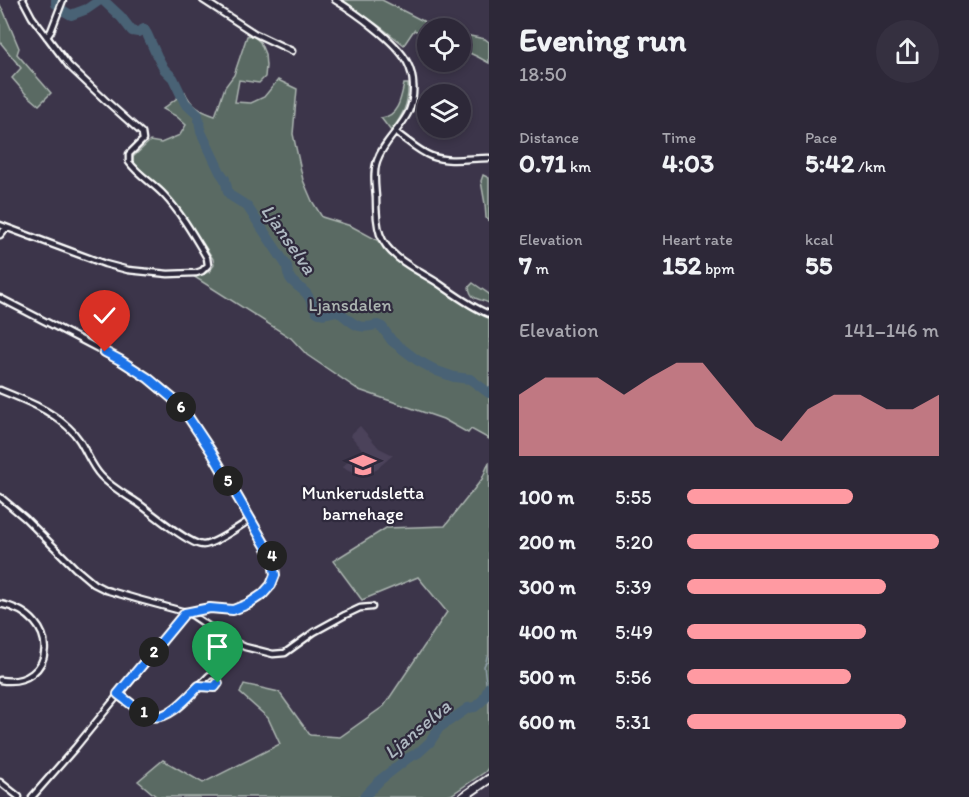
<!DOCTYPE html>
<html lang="en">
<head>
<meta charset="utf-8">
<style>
  body { margin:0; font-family:Itim,sans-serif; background:#353040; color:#f1f3f6; height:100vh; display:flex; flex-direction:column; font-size:22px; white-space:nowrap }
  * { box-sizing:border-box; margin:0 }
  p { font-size:20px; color:#a7a6ae }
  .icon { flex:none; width:33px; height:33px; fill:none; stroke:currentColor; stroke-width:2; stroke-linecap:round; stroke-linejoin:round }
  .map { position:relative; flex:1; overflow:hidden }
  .details { display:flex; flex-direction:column; background:#2d2838; width:480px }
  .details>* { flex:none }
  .fabs { position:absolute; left:417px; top:18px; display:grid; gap:12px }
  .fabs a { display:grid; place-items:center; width:54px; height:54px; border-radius:50%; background:#2d2838; box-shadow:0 3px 9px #0003,0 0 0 2px #484453; font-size:30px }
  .pin { position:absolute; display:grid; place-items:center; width:51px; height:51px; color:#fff; margin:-62px -26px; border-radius:50% 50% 50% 0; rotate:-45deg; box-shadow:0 0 6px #0007 }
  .pin .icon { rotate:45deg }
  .km { position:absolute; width:30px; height:30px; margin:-15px; border-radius:50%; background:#222; color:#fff; font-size:16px; line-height:30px; text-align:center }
  .round { display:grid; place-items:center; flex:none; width:63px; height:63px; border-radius:32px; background:#353040 }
  .head { display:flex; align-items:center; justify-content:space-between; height:102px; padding:0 30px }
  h1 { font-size:33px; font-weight:700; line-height:45px }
  .stats { display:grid; grid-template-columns:repeat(3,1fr); gap:9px; height:102px; padding:6px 30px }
  .stats div { display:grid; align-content:center }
  .stats b { font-size:26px; font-weight:700 }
  .stats small { font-size:16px; font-weight:400 }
  .stats p { font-size:16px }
  .chart { height:168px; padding:12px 30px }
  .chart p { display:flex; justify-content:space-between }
  .chart svg { width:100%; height:108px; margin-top:6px; fill:#ff9aa2; opacity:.7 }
  ul { padding:0 30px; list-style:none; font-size:20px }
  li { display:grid; grid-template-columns:96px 72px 1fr; align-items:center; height:45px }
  li i { height:15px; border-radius:8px; background:#ff9aa2 }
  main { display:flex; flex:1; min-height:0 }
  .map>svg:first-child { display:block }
  .built { fill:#4b425a }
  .green { fill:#5a6b63; stroke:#acb5b1; stroke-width:1.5 }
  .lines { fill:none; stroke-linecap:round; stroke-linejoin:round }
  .stream { stroke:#92a1ac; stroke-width:1.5 }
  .river { stroke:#4a6275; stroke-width:10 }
  .street-casing { stroke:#fff; stroke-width:9 }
  .secondary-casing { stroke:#fff; stroke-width:11 }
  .street { stroke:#2f2a3d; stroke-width:4.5 }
  .secondary { stroke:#2f2a3d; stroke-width:7 }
  .route-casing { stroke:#fff; stroke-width:12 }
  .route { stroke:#1a73e8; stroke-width:8 }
  .labels { text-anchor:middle; stroke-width:4.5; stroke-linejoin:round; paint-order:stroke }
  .park-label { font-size:18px; fill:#acb5b1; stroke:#2f2a3d }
  .poi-label { font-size:18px; fill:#fff; stroke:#2f2a3d }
  .water-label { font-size:20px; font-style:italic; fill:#aeb8c1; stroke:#2f2a3d }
</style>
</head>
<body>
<main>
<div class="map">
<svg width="489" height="797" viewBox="0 0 489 797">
  <rect width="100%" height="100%" fill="#3c354a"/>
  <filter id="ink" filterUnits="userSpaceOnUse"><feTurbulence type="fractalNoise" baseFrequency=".0167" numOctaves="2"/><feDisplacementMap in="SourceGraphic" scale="12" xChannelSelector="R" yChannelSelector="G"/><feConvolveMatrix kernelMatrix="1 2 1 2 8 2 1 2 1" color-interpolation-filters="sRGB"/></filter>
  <g filter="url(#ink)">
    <path class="built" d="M360,426L379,448L393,455L372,473L369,470L362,476L342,467L362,449L350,435Z"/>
    <path class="green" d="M343,0H382L429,24L443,28H428L427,36L414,30L404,45L382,28Z
      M0,5L4,12L19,48L17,54L51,93L39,105L25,93L12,78L21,68L0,42Z
      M460,34L485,39L489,42V63L478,57L461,49Z
      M252,35L260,42L265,54L266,66L265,77L259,83L239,80L235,102L251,103L264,97L278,80L297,89L293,134L303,180L312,201L322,217L351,226L377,240L396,259L456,299L489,318V439L471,429L468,433L443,419L359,390L307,355L291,338L193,276L209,272L214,265L213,259C198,235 183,212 164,191C155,180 142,173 133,163V157L150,141L161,143L180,135L186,125L176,116L163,109L185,92C191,106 200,111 215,116L225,87L234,75L247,36Z
      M404,84H408C409,104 403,115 391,131L381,118C398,117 401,98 404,84Z
      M483,175L489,178V221L486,218L485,204L481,181Z
      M473,283L489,294V303C479,298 471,301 469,287Z
      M489,462V767L485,772L451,795L442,797H157L138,781L163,760L203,783L280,744L268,718L240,693L244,684L279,692L310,735L340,737L384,706L447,612L418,577L362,600L333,561L386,528L445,526L482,479Z"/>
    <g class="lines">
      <path class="stream" d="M487,690L484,666L486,662L487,656"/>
      <path class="river" d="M56,0V4
        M103,0L121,17L132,31L138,32L144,29L147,34L157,56L164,69L173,78L185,103L198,115L201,132L220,172L225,179L228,192L231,196L247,206L287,266C288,283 296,283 306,293C310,298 313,305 316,311C323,317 330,311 338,311C354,324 356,330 377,325L382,327L392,341L417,360L437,371L454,377L470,379L489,393
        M64,11L71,15L87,9L100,0
        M364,797L380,780L408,758L418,753L430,742L439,728L468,708L475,707L484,699L489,687"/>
      <g class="street-casing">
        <path id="street" d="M203,0L254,33L292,51
          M335,0C355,12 396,41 407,62C415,77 415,96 409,111C401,129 383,142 377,161C373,172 375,185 376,197C376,209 376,222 380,234C388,258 418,270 438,283C454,294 471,307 489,314
          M47,37L51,31L63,0
          M395,132C407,140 418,151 431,156C449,163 470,158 489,158
          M0,225L105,264L128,270L168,274L196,273L202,271L208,265L207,258C194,236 181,213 164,195C153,183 138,175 129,162V154L143,140L142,133L105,100L69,66L32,17L23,0
          M0,235L6,228
          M0,298L120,360L148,378L173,399L185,412L211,451L271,555L275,575L271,585L263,594L248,604L233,610L210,608L200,609L189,613
          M0,390C25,400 48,409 68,427C85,442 87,461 101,476C111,487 126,495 138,503C151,512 189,545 203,545C213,545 242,525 251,519
          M0,497L25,518L75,568L94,584L106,590L137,599L189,613L226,638L245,647L273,654L285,653L314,632L345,615L360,608L372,607
          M0,604C64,616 55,689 0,680
          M118,694C128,701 139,711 150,715C171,723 196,687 210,675H214L217,678L218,683L215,687L199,686
          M0,782L19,797
          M32,797L75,748L185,613"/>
      </g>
      <g class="secondary-casing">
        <path id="secondary" d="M463,797L489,779"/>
      </g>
      <use href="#street" class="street"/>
      <use href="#secondary" class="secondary"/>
    </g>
  </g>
  <g class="lines" filter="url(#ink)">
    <g class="route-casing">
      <path id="route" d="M105,352L120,360L148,378L173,399L185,412L211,451L271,555L273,560L275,575L271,585L263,594L248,604L233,610L210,608L185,613L118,694C128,701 139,712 151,716C168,721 188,697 199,686L215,687L218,683"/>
    </g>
    <use href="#route" class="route"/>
  </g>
  <defs>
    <g id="school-bare" transform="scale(2.07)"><path d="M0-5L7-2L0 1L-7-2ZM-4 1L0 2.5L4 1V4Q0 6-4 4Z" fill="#ff9aa2" stroke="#2f2a3d" stroke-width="2.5" paint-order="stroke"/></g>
  </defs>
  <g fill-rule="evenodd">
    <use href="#school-bare" x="363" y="465"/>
  </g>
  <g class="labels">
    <g class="park-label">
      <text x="350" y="311">Ljansdalen</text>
    </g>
    <g class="poi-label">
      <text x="363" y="499">Munkerudsletta<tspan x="363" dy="21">barnehage</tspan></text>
    </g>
    <g class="water-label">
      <text transform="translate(289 239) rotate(55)" y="7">Ljanselva</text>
      <text transform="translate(417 729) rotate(-40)" y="7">Ljanselva</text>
    </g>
  </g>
</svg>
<div class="fabs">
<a><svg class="icon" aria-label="locate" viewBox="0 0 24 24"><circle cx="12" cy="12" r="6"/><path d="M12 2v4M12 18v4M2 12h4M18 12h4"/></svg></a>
<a><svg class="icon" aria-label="layers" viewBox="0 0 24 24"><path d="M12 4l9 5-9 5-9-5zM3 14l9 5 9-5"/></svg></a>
</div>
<div class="pin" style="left:218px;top:683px;background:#1e9e55"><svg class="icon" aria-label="arrive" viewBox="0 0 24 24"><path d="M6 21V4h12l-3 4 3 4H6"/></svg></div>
<div class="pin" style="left:105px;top:352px;background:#d93025"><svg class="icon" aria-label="check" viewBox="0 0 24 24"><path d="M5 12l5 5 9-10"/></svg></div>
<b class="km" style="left:144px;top:712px">1</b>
<b class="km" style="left:154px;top:652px">2</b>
<b class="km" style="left:272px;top:556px">4</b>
<b class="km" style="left:228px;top:481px">5</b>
<b class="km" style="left:181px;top:407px">6</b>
</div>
<section class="details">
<div class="head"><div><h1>Evening run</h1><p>18:50</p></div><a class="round"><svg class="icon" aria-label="share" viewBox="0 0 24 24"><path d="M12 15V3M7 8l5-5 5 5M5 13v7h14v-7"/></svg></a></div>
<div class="stats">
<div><p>Distance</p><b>0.71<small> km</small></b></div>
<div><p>Time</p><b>4:03</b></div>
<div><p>Pace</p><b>5:42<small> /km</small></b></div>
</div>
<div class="stats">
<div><p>Elevation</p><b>7<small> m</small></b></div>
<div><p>Heart rate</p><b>152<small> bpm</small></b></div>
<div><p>kcal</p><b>55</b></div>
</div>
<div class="chart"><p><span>Elevation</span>141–146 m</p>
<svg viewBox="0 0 160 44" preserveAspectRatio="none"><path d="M0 44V19L10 12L20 12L30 12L40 19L50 12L60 6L70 6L80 19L90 32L100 38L110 25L120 19L130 19L140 25L150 25L160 19V44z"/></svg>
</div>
<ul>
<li><b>100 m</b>5:55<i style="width:66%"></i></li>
<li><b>200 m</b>5:20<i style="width:100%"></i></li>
<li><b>300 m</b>5:39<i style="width:79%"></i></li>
<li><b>400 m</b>5:49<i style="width:71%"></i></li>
<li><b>500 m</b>5:56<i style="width:65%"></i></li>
<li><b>600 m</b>5:31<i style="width:87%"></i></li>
</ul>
</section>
</main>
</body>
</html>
